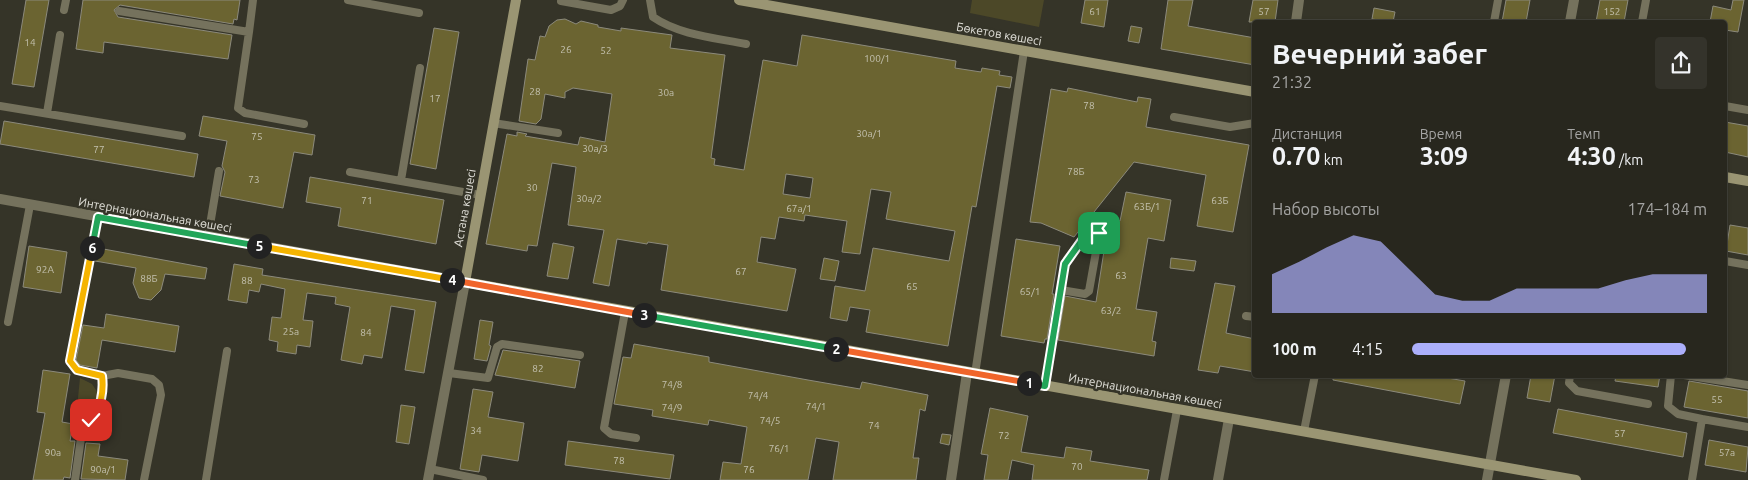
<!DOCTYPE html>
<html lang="ru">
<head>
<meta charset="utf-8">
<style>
  body { margin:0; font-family:Ubuntu,sans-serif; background:#34332b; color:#f1f3f6; height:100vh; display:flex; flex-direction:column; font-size:19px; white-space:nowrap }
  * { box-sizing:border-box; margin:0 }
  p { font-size:16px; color:#a5a5a4 }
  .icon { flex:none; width:28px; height:28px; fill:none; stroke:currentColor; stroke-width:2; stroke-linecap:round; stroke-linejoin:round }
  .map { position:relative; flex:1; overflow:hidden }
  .details { position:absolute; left:1252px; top:20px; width:475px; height:358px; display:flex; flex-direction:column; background:#28271e; border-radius:5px; box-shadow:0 1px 4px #0004,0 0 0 1px #44443c }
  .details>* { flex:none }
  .pin { position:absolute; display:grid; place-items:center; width:42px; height:42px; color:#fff; margin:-21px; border-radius:10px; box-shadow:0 2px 8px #0006 }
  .km { position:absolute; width:25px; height:25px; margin:-12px; border-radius:50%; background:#222; color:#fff; font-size:14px; line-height:25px; text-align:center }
  .round { display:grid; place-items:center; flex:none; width:52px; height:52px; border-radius:5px; background:#34332b }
  .summary { display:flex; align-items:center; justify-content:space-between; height:85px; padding:0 20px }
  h1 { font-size:28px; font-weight:700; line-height:38px }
  .stats { display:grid; grid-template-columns:repeat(3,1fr); gap:8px; height:85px; padding:5px 20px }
  .stats div { display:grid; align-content:center }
  .stats b { font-size:25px; font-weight:700 }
  .stats small { font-size:14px; font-weight:400 }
  .stats p { font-size:14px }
  .chart { height:140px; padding:10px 20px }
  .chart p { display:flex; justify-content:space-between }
  .chart svg { width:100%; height:90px; margin-top:5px; fill:#acaffb; opacity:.7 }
  ul { padding:0 20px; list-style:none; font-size:16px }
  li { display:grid; grid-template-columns:80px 60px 1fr; align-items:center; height:38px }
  li i { height:12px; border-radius:6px; background:#acaffb }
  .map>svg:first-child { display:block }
  .green { fill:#4c4828 }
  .building { fill:#6b6431; stroke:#8c8a7c; fill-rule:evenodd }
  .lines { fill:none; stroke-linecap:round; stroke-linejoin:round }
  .service { stroke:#75725d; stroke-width:8 }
  .minor { stroke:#75725d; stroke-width:10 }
  .tertiary { stroke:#75725d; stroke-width:10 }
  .secondary { stroke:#9a9573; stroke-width:10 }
  .split-1-casing { stroke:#fff; stroke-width:10 }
  .split-2-casing { stroke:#fff; stroke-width:10 }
  .split-3-casing { stroke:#fff; stroke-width:10 }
  .split-4-casing { stroke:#fff; stroke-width:10 }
  .split-5-casing { stroke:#fff; stroke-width:10 }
  .split-6-casing { stroke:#fff; stroke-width:10 }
  .split-7-casing { stroke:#fff; stroke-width:10 }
  .split-1 { stroke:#22a559; stroke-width:6 }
  .split-2 { stroke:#f0652b; stroke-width:6 }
  .split-3 { stroke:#22a559; stroke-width:6 }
  .split-4 { stroke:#f0652b; stroke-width:6 }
  .split-5 { stroke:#f5b400; stroke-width:6 }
  .split-6 { stroke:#22a559; stroke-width:6 }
  .split-7 { stroke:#f5b400; stroke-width:6 }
  .labels { text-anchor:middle; stroke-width:5; stroke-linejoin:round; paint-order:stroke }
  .number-label { font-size:10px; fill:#c3c0ae }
  .street-label { font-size:12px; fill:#e0dfd8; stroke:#353428 }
</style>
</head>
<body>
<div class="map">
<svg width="1748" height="480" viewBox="0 0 1748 480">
  <rect width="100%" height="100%" fill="#353428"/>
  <path class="green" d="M972,0H1044L1039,27L970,13Z
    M80,378L92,384L98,393L94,411L77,408Z"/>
  <path class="building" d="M26,0H49L34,87L12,84Z
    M83,0H240L237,20L234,19L233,24L120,5L114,10L118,17L232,35L228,59L104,42L103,53L76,49Z
    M1085,0H1108L1104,27L1081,23Z
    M1168,0H1193L1188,26L1255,38V65L1161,49Z
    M1253,0H1278L1275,22H1249Z
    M1506,0H1530L1526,22H1502Z
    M1600,0H1628L1624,22H1596Z
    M1733,0H1744L1738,32L1725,30V22H1710L1713,6L1731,10Z
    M1374,8L1395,12L1393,22L1372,19Z
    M565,19L576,24L581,21L598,25V27L621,31V28L672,35L670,48L725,55L711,158L715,159L714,165L744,170L763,60L797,66L802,35L956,61L955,68L981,72L982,68L1000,71L999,75L1012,77L1010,88L997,86L976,207L972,206L948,346L866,332L870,310L850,307L847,321L830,318L835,286L865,291L873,248L949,261L955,231L886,219L891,192L871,189L860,254L842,252L847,221L805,215L804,221L779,217L775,239L761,237L757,262L796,269L787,311L661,290L668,245L648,242L647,244L617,239L609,286L593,283L604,230L568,225L576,167L552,163L537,246L528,245L527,251L486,244L507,134L517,136V132L527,134L525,136L578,145L580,137L605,142L612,94L573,88L565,92V98L545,94L541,119L536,124L519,121L528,59L535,60L540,36L545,37L549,26L557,20ZM786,174L813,178L810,198L783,194Z
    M1131,26L1142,28L1139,43L1128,41Z
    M434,28L459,32L436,169L410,164Z
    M1068,88L1137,102L1138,97L1151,99L1146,127L1249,145L1233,232L1197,226L1206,175L1134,162L1074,237L1041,223L1030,222L1051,89L1067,92Z
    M203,116L315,135L312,155L294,152L283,208L220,196L225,172L222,166L227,141L199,136Z
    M4,121L198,154L194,177L0,144Z
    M1725,122L1748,126V157L1725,152Z
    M310,177L444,200L436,244L338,226L341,208L306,202Z
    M1126,192L1171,200L1164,241L1148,238L1136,309L1157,312L1152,341L1156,342L1154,356L1058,340L1065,296L1096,302L1107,232L1102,228L1104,218L1120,221Z
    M1730,225L1748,228V255L1726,251Z
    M1016,239L1060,246L1052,294H1054L1047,339H1045L1044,343L1001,336Z
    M553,243L574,247L568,279L547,276Z
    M29,246L67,252L61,293L23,287Z
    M98,248L207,268L205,279L165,274L161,290L151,300L139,298L133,283L136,268L95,261Z
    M824,258L839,261L835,281L820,279Z
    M1171,258L1196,261L1194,271L1170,268Z
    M234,264L263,269L262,275L436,302L424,373L405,370L415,310L391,306L382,358L364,355L362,364L341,360L350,307L335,304L336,297L307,293L303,320L313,321L310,347L297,345L296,354L277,351L278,342L269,340L272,317L281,318L285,289L261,284L259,292L249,290L247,303L228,300Z
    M1215,283L1235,286L1226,333L1255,339V372L1220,366L1218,373L1198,370Z
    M106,314L179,326L175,352L102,340L97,368L80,365L76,360L83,325L104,328Z
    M480,320L493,322L489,345L491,346L487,361L474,359Z
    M634,344L709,357V362L808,380L860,389L862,382L928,395L925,411L920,409L913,458H919L916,480H833L839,442L816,438L808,480H720L723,462L741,464L747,427L709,420L708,425L652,416L653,410L614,404L623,357L631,358Z
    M503,350L580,361L575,388L495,375Z
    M43,370L70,374L62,422L73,424L70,441H75L70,478L64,477L63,480H33L45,413L37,412Z
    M1333,375H1430L1465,381L1460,404L1333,380Z
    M1531,375H1555L1550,402L1527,398Z
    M1616,375H1660L1658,387L1615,381Z
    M1689,381L1748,391V418L1684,407Z
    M473,389L493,392L488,417L524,423L518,461L482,455L479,472L460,469Z
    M401,405L415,407L409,444L396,442Z
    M990,408L1028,416L1021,452L1064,458L1066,447L1092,451L1090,461L1149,470L1147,480H1032L1034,465L1012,460L1008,480H984L988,455L981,454Z
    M1558,409L1687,433L1683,457L1553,433Z
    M942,434L951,435L949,445L940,443Z
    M1709,440L1748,447L1746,472L1705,465Z
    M568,441L674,455L670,479L565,465Z
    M86,443L100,444L98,456L128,460L125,480L81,479Z"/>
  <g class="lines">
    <path class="service" d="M348,0L419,13
      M650,0L653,17C679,35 716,38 746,44
      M561,1L611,10L620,6L623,0
      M64,10L66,0
      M119,11L249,32L253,0
      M1494,22L1498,0
      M1642,22L1646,0
      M249,32L238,108L245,113L304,124
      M0,106L182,136
      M1725,106L1748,110
      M47,113L60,35
      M1174,117L1230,127L1255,123
      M493,123L558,133
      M350,172L480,195
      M401,180L420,68
      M98,217L70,361L77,370L102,376L118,373L152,379L159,385L161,395L144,480
      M208,237L219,171
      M1725,261L1748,265
      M625,312L604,428L611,434L636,438
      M1246,316L1255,317
      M8,322L30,205
      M449,373L488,378L497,347L502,344L580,355
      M975,374L1024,51
      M1570,375L1569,383L1577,391L1648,404
      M1671,375L1668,406L1678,414L1702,419L1692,480
      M1684,375L1748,385
      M1045,386L1063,276L1067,259L1090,229H1096L1099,235L1089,291L1085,294L1061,290
      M1702,419L1748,427
      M1304,431L1315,375
      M430,469L483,480
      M75,480L82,431L98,411L102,388V376
      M206,480L227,351
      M1164,480L1177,410"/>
    <path class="minor" d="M1296,22L1299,0
      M428,480L465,282
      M951,480L967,373
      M1218,480L1229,419"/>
    <path class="tertiary" d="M1570,22L1574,0
      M0,199L465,282
      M1487,480L1506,375"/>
    <path class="secondary" d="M516,0L465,282L1576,480
      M739,0L1255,92
      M1725,177L1748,181"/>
  </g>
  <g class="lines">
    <g class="split-1-casing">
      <path id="split-1" d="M1029,383L1045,386L1065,264L1090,229L1094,228L1099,233"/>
    </g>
    <g class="split-2-casing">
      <path id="split-2" d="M836,349L1029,383"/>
    </g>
    <g class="split-3-casing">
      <path id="split-3" d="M644,315L836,349"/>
    </g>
    <g class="split-4-casing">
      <path id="split-4" d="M452,280L644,315"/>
    </g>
    <g class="split-5-casing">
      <path id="split-5" d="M259,246L452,280"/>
    </g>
    <g class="split-6-casing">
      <path id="split-6" d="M92,248L98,217L259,246"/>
    </g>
    <g class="split-7-casing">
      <path id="split-7" d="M91,420C101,409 104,390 102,376L77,370L70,361L92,248"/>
    </g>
    <use href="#split-1" class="split-1"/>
    <use href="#split-2" class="split-2"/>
    <use href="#split-3" class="split-3"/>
    <use href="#split-4" class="split-4"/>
    <use href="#split-5" class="split-5"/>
    <use href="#split-6" class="split-6"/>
    <use href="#split-7" class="split-7"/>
  </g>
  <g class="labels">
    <g class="number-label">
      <text x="1095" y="15">61</text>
      <text x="1264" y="15">57</text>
      <text x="1612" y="15">152</text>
      <text x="30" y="46">14</text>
      <text x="566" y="53">26</text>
      <text x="606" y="54">52</text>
      <text x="877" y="62">100/1</text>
      <text x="535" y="95">28</text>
      <text x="666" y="96">30а</text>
      <text x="435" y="102">17</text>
      <text x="1089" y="109">78</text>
      <text x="869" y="137">30а/1</text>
      <text x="257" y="140">75</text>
      <text x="595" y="152">30а/3</text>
      <text x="99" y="153">77</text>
      <text x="1076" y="175">78Б</text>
      <text x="254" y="183">73</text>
      <text x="532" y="191">30</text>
      <text x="589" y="202">30а/2</text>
      <text x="367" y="204">71</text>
      <text x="1220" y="204">63Б</text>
      <text x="1147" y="210">63Б/1</text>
      <text x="799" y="212">67а/1</text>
      <text x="45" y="273">92А</text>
      <text x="741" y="275">67</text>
      <text x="1121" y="279">63</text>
      <text x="149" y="282">88Б</text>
      <text x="247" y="284">88</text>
      <text x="912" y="290">65</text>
      <text x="1030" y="295">65/1</text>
      <text x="1111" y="314">63/2</text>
      <text x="291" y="335">25а</text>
      <text x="366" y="336">84</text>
      <text x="538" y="372">82</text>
      <text x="672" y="388">74/8</text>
      <text x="758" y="399">74/4</text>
      <text x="1717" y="403">55</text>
      <text x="816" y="410">74/1</text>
      <text x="672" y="411">74/9</text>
      <text x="770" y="424">74/5</text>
      <text x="874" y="429">74</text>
      <text x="476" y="434">34</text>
      <text x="1620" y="437">57</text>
      <text x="1004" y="439">72</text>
      <text x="779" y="452">76/1</text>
      <text x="53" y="456">90а</text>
      <text x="1727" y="456">57а</text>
      <text x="619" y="464">78</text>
      <text x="1077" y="470">70</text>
      <text x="103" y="473">90а/1</text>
      <text x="749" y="473">76</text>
    </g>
    <g class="street-label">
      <text transform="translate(999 34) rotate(10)" y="4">Бөкетов көшесі</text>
      <text transform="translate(465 208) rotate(-80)" y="4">Астана көшесі</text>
      <text transform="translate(155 215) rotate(10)" y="4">Интернациональная көшесі</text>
      <text transform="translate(1145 391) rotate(10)" y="4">Интернациональная көшесі</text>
    </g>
  </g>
</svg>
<div class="pin" style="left:1099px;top:233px;background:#1e9e55"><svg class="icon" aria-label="arrive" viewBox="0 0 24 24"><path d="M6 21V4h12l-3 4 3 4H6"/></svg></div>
<div class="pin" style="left:91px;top:420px;background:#d93025"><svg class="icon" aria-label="check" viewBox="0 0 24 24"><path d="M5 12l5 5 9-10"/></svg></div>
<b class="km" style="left:1029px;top:383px">1</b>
<b class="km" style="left:836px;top:349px">2</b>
<b class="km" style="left:644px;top:315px">3</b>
<b class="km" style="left:452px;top:280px">4</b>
<b class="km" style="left:259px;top:246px">5</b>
<b class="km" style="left:92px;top:248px">6</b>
<section class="details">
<div class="summary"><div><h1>Вечерний забег</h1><p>21:32</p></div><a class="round"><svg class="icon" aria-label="share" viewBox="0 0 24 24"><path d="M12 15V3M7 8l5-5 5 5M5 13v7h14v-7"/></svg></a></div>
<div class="stats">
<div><p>Дистанция</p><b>0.70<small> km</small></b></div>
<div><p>Время</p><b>3:09</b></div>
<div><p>Темп</p><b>4:30<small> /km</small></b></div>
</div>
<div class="chart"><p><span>Набор высоты</span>174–184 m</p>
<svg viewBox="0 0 160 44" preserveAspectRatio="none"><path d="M0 44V25L10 19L20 12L30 6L40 9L50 22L60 35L70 38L80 38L90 32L100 32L110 32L120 32L130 28L140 25L150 25L160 25V44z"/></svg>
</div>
<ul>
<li><b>100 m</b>4:15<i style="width:93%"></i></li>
</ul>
</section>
</div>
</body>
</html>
